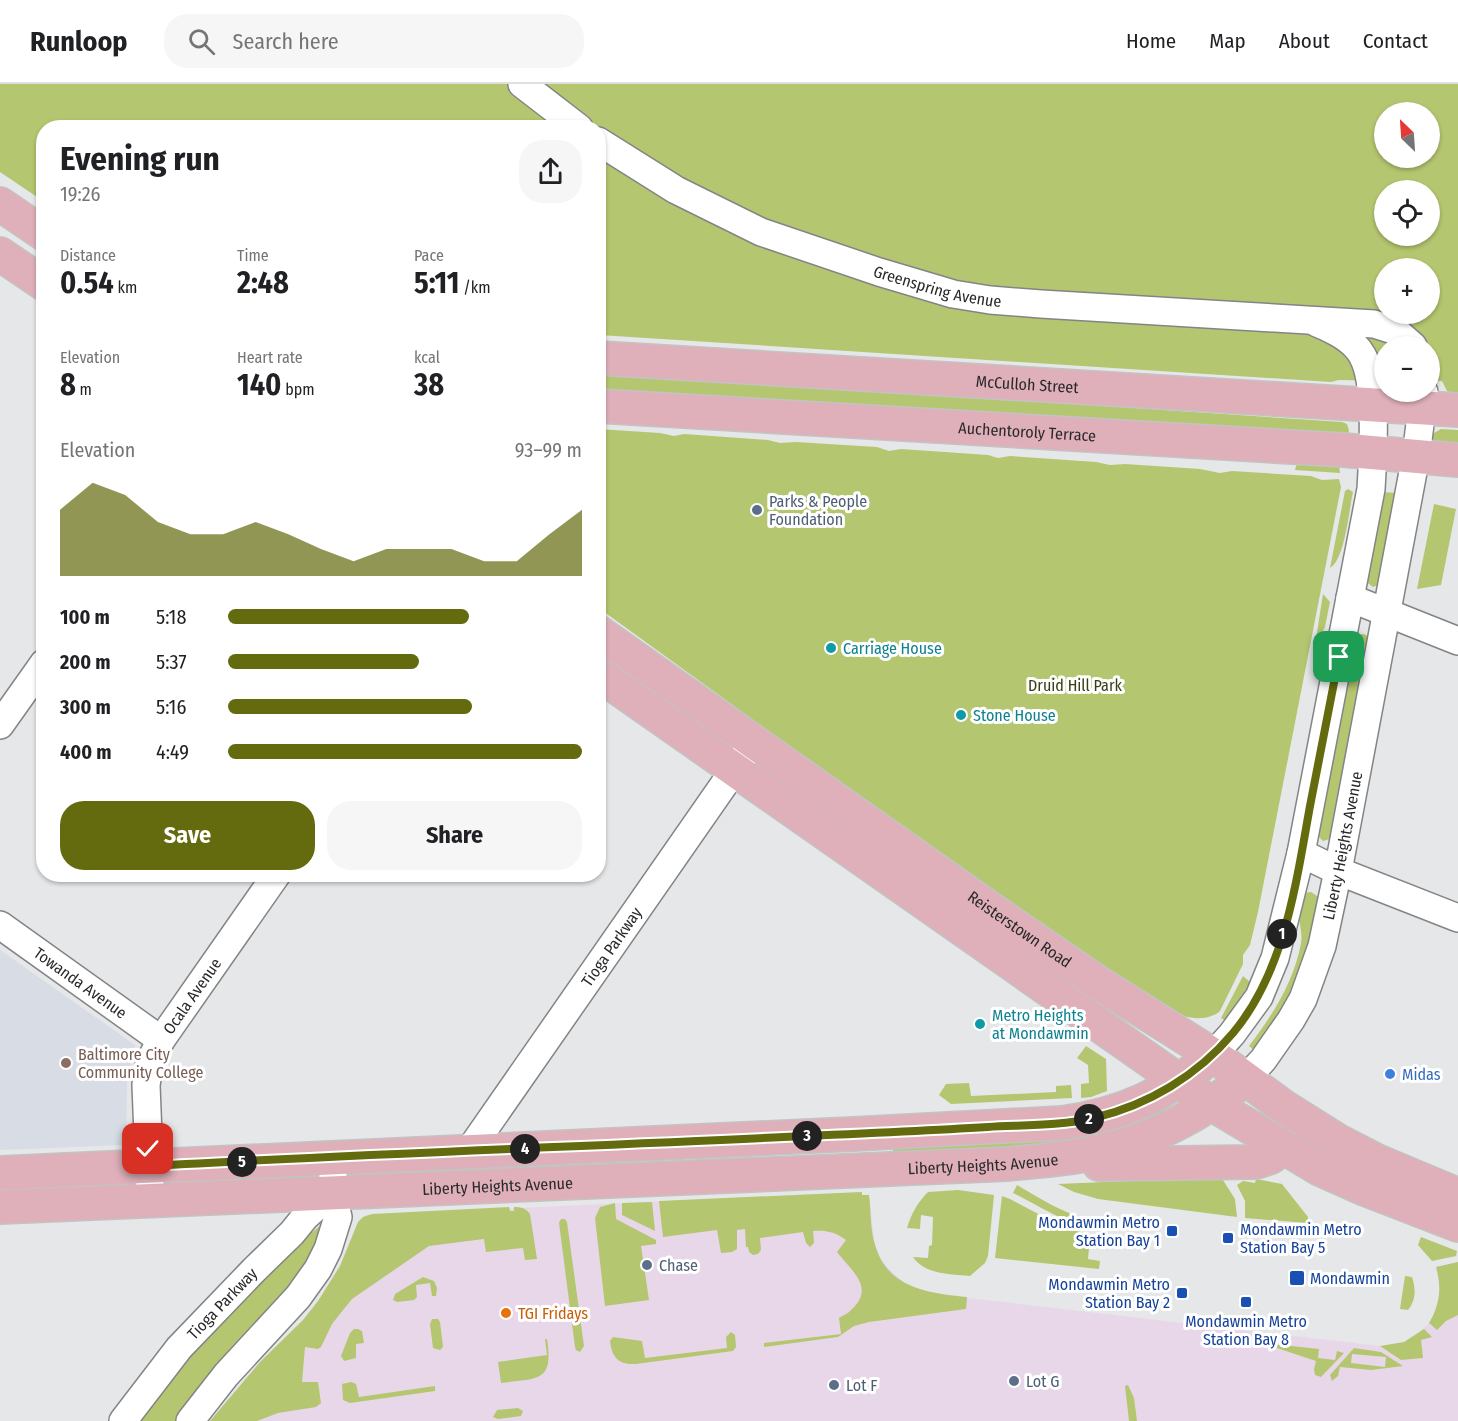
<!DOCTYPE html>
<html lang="en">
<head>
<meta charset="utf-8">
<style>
  body { margin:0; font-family:"Fira Sans Condensed",sans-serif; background:#f6f6f6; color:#202124; height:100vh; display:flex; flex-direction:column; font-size:22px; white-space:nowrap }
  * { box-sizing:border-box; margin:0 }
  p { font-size:20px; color:#757577 }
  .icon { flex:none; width:33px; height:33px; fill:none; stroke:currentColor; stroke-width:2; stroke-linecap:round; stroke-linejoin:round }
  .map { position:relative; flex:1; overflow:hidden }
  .side { position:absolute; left:36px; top:36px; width:570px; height:762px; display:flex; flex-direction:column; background:#fff; border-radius:24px; box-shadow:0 2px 4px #0004 }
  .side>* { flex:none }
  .needle { width:39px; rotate:335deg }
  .buttons { position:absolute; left:1374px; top:18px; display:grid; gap:12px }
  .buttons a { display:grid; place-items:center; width:66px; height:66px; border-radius:50%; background:#fff; box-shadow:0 2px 4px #0004; font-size:30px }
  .pin { position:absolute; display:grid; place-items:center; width:51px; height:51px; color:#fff; margin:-26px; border-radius:12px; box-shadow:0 3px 9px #0006 }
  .km { position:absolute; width:30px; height:30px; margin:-15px; border-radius:50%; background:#222; color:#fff; font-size:16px; line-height:30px; text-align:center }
  .round { display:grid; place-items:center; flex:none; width:63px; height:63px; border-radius:24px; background:#f6f6f6 }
  .summary { display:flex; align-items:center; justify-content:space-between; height:102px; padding:0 24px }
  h1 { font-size:33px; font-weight:700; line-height:45px }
  .figures { display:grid; grid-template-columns:repeat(3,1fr); gap:9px; height:102px; padding:6px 24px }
  .figures div { display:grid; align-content:center }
  .figures b { font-size:30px; font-weight:700 }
  .figures small { font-size:16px; font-weight:400 }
  .figures p { font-size:16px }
  .chart { height:168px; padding:12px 24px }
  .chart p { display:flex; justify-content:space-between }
  .chart svg { width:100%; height:108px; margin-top:6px; fill:#646b0e; opacity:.7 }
  .cta { display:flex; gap:12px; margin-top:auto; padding:12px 24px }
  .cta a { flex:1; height:69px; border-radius:24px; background:#646b0e; color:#fff; font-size:24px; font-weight:700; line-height:69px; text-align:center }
  .cta a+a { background:#f6f6f6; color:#202124 }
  ul { padding:0 24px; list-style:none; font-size:20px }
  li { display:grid; grid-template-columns:96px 72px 1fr; align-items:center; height:45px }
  li i { height:15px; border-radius:8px; background:#646b0e }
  header { display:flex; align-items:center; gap:36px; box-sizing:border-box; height:84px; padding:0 30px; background:#fff; border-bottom:2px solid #e0e0e0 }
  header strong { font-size:28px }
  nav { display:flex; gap:33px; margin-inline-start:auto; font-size:21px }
  .search { width:420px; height:54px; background:#f6f6f6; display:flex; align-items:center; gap:15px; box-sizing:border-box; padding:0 21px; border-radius:24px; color:#757577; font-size:22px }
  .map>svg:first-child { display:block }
  .commercial { fill:#e8d7e8 }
  .built { fill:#d8dce5 }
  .green { fill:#b5c670; fill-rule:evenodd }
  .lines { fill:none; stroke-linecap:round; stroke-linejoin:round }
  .minor-casing { stroke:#838486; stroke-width:30 }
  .major-casing { stroke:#c3c3c3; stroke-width:36 }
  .minor { stroke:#fff; stroke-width:27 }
  .major { stroke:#dfb0b9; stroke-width:33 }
  .route-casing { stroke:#fff; stroke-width:12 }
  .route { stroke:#646b0e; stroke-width:8 }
  .service-dot { fill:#5c6f8a; stroke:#fff; stroke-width:2 }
  .culture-dot { fill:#0f9aa8; stroke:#fff; stroke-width:2 }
  .education-dot { fill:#8d6e63; stroke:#fff; stroke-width:2 }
  .shop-dot { fill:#3f7fe0; stroke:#fff; stroke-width:2 }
  .transit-dot { fill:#1a4fb4; stroke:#fff; stroke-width:2 }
  .food-dot { fill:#e8710a; stroke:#fff; stroke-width:2 }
  .labels { text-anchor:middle; stroke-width:6; stroke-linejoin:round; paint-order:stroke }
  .street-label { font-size:16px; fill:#28292a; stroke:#fff }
  .service-label { font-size:16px; fill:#4e5e75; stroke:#fff; text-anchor:start }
  .culture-label { font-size:16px; fill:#0d838f; stroke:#fff; text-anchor:start }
  .park-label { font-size:16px; fill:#383f17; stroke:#fff }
  .education-label { font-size:16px; fill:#785e54; stroke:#fff; text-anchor:start }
  .shop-label { font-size:16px; fill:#366cbe; stroke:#fff; text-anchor:start }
  .transit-label { font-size:16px; fill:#164399; stroke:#fff; text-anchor:end }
  .food-label { font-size:16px; fill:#c56008; stroke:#fff; text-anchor:start }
</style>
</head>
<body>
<header>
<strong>Runloop</strong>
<div class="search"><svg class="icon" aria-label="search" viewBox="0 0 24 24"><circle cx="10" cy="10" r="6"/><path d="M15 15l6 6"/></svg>Search here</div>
<nav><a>Home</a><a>Map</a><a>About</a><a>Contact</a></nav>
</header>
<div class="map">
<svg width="1458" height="1337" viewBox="0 0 1458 1337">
  <rect width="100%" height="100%" fill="#e6e7e9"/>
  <path class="commercial" d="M862,1108V1111H869L874,1157L881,1175L889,1185L907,1202L930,1209L951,1212L1380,1262H1393L1404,1258L1415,1253L1429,1239L1434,1231L1440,1207L1436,1183L1458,1178V1337H210L260,1278L303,1236L318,1217L340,1182L358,1138L366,1131Z"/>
  <path class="built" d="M0,866L135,961L127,997L126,1061L0,1066Z"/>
  <path class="green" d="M0,0H1458V311L1447,307L1442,297H1430V262H1384V297L1339,296L1331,298L599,251L598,44H44L43,117L0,88ZM1384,28H1430V74H1384ZM1384,106H1430V152H1384ZM1384,184H1430V230H1384Z
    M598,288L1342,338L1347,340L1349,346L1348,350L599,305Z
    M598,345L660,349L674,352L684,350L768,356L780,359L796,358L877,363L889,367L901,365L988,371L998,374L1010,372L1096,378L1110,381L1125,380L1200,385L1220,389L1232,387L1311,392L1322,396L1339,395L1341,403L1258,828L1250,861L1243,871V880L1220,927C1211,936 1190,936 1180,930L1178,933L1175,931L731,629L734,622L600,525L598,523Z
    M1441,345L1458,346V365L1434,361L1431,355L1432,350Z
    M1297,379L1339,381L1340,389L1295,386Z
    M1348,405L1353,408C1349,425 1345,476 1330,484L1345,407Z
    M1381,408L1399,409L1381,500L1373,503L1365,497Z
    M1434,420L1456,425L1441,501L1417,505Z
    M1323,510L1330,518L1325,543L1315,561Z
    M1364,550L1369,553L1330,755L1323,757L1316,750L1355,551Z
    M1311,808L1320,814L1301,893L1256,968L1249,962C1272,932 1294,898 1301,859C1303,848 1298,838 1299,827C1299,821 1302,815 1303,809Z
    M1243,892L1250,898L1233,929L1224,936L1221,934Z
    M1086,962L1106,975L1107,1007L1091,1013L1081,1014V1000L1089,999L1088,981L1077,974Z
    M969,999L971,1012L1056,1008V1002L1071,1001L1072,1014L951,1020L939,1011L946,1000Z
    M1165,1024L1173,1030L1096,1058L893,1071V1062L1112,1045L1136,1037Z
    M1221,1093L1235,1115L1237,1133L1098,1115L1074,1108L1058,1100Z
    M1256,1095L1282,1100L1308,1133V1139L1245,1134V1117L1237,1101L1243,1097L1255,1099Z
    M1017,1101C1046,1118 1072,1135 1106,1138L1105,1148C1070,1143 1044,1124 1013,1109Z
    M958,1106L994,1111L988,1172L985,1179L970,1192C951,1190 925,1191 913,1173L928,1174L929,1162L932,1161L933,1133L921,1131L920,1145L907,1144C911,1130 918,1118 928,1108Z
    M862,1108V1111H869C871,1126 870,1142 874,1157C885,1204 927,1209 967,1213L966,1225L869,1238L854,1242L838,1253L764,1263V1259L841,1250L839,1234C843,1231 848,1230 851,1226C877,1203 849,1185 837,1168L846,1156C836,1148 825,1146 813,1147L814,1159L810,1163L806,1159L803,1148L760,1154L761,1166L758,1170L753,1171L749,1168L748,1163H746L745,1145L737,1146V1165L732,1168L721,1169L717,1146L663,1153L659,1117Z
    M1002,1112L1010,1115L1065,1144L1103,1154L1102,1165L1089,1164L1088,1175L1100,1177L1099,1185L995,1174Z
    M652,1118L655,1147L622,1131V1119Z
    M615,1119L616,1135L656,1156V1160L641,1162L649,1216L605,1222L595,1134L600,1123Z
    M509,1123L510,1127H514V1123C521,1123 526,1124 530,1130L537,1175L525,1176L523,1164L486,1168L484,1155L429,1162L352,1215L332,1240L321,1263L318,1265L305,1263L302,1298H318L321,1319L316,1323L278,1329L257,1337H210L260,1278L303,1236L318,1217L340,1182L358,1138L363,1133L372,1130Z
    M561,1135H565L567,1138L584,1262L580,1268L576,1266L575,1263L559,1139Z
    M322,1140L310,1181L177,1337H135L181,1279L300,1158Z
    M1421,1153L1457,1167L1456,1172L1432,1177L1418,1161Z
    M1458,1178V1231L1446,1237L1437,1246L1429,1239C1440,1221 1442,1203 1436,1183Z
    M1405,1192L1412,1193C1416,1205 1416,1216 1408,1226L1400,1225Z
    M423,1193L434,1197L437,1204L436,1212H432L430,1199L416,1201L417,1213L414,1216L397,1218L393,1216L395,1210Z
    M432,1235H438L440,1238L443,1263L440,1266L433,1264L430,1240Z
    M354,1245H358L362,1247L364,1259L356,1260V1274L344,1277L341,1272L350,1249Z
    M1424,1245L1432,1253L1421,1256L1423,1274L1401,1276L1380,1262L1404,1258Z
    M731,1248L735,1251L736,1263L733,1267L636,1280C619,1281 612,1274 610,1257L613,1253L642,1257L645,1274L727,1264L726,1253Z
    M545,1255H547C554,1299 537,1294 501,1299L498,1278L547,1271Z
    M1243,1257L1319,1265L1318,1274L1335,1276L1337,1267L1344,1269L1321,1293L1315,1291L1314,1285L1316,1277L1277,1264Z
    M1354,1264L1381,1268L1403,1282L1371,1286L1340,1283L1338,1292L1332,1297L1330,1291ZM1352,1270L1386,1273L1385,1283L1351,1279Z
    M351,1298L356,1300L359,1313L435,1302V1307L350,1319L343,1316L342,1300Z
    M1128,1301L1134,1314L1137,1337H1129L1125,1302Z
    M518,1324L523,1327L521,1332L498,1335L493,1333L497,1326Z"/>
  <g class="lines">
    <g class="minor-casing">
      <g id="minor">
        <path d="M522,0L579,44"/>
        <path id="s1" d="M598,57L676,106L761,148L879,188L953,210L990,216L1041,220L1374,240L1396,247L1413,262"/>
        <path d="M1350,514L1458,557"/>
        <path d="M0,641L44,579"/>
        <path d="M1301,769L1338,787L1458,834"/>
        <path id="s2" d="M0,841L161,956"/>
        <path d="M1213,971L1232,950L1259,913L1275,874L1301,769L1371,405C1373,372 1378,298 1362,271C1353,255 1334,246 1317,239"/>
        <path id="s3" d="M1245,995L1263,976L1291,936L1303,915L1322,862L1338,787L1416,372L1424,308"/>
        <path id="s4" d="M469,1067L746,669"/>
        <path id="s5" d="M150,1103L146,1001L150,977L161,956L277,790"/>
        <path id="s6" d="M123,1337L179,1264L254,1186L292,1149L305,1133L332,1109"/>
        <path d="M190,1337L226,1291L298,1213L318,1185L328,1165L338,1133L332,1109L333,1091"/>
      </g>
    </g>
    <g class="major-casing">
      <g id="major">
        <path d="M0,120L44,150"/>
        <path d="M0,170L44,200"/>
        <path id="s7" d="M598,274L1458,326"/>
        <path id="s8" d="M598,322L1343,366L1458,376"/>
        <path id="s9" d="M598,548L992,826L1100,900L1213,971L1284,1023L1338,1057L1377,1077L1458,1111"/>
        <path d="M598,590L1212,1020L1320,1085L1365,1105L1458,1141"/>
        <path d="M1099,1080L1256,1078L1271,1073L1282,1063"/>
        <path d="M0,1089L854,1050L1062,1039C1122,1031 1167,1010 1213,971"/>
        <path id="s10" d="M0,1123L1007,1080C1038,1077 1071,1075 1102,1067C1155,1055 1203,1029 1245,995"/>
      </g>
    </g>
    <use href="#minor" class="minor"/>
    <use href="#major" class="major"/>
  </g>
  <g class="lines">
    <g class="route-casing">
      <path id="route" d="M148,1065L149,1082C360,1070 572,1063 784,1053C852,1050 920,1047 988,1043C1023,1041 1060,1042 1094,1034C1148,1021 1197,992 1233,949C1285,887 1296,799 1310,722C1320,672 1329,623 1339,573"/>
    </g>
    <use href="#route" class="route"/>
  </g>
  <g class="service-dot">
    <circle cx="757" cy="426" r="6"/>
    <circle cx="647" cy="1181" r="6"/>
    <circle cx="1014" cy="1297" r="6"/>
    <circle cx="834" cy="1301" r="6"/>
  </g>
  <g class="culture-dot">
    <circle cx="831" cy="564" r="6"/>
    <circle cx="961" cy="631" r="6"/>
    <circle cx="980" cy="940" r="6"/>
  </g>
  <circle class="education-dot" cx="66" cy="979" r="6"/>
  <circle class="shop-dot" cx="1390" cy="990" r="6"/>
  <g class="transit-dot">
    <rect x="1166" y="1141" width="12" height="12" rx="3"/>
    <rect x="1222" y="1148" width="12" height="12" rx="3"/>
    <rect x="1289" y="1186" width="16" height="16" rx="3"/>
    <rect x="1176" y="1203" width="12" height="12" rx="3"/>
    <rect x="1240" y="1212" width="12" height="12" rx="3"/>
  </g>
  <circle class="food-dot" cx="506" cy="1229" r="6"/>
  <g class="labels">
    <g class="street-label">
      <text dy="6" stroke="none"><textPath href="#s1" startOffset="372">Greenspring Avenue</textPath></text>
      <text dy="6" stroke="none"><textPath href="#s7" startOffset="430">McCulloh Street</textPath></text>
      <text dy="6" stroke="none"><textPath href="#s8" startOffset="430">Auchentoroly Terrace</textPath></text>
      <text dy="6" stroke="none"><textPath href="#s3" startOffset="258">Liberty Heights Avenue</textPath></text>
      <text dy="6" stroke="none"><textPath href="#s9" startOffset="516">Reisterstown Road</textPath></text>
      <text dy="6" stroke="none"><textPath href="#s4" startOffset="249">Tioga Parkway</textPath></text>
      <text dy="6" stroke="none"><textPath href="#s2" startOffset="99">Towanda Avenue</textPath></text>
      <text dy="6" stroke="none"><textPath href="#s5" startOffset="204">Ocala Avenue</textPath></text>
      <text dy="6" stroke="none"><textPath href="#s10" startOffset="984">Liberty Heights Avenue</textPath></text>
      <text dy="6" stroke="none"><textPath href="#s10" startOffset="498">Liberty Heights Avenue</textPath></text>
      <text dy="6" stroke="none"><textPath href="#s6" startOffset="154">Tioga Parkway</textPath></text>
    </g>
    <g class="service-label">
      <text x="769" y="423">Parks &amp; People<tspan x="769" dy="18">Foundation</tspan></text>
      <text x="659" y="1187">Chase</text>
      <text x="1026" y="1303">Lot G</text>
      <text x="846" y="1307">Lot F</text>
    </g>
    <g class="culture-label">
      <text x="843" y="570">Carriage House</text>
      <text x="973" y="637">Stone House</text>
      <text x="992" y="937">Metro Heights<tspan x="992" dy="18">at Mondawmin</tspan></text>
    </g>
    <g class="park-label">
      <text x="1075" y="607">Druid Hill Park</text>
    </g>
    <g class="education-label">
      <text x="78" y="976">Baltimore City<tspan x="78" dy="18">Community College</tspan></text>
    </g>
    <g class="shop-label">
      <text x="1402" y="996">Midas</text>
    </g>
    <g class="transit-label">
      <text x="1160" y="1144">Mondawmin Metro<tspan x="1160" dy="18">Station Bay 1</tspan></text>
      <text x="1240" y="1151" text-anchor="start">Mondawmin Metro<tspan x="1240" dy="18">Station Bay 5</tspan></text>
      <text x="1310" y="1200" text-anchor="start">Mondawmin</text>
      <text x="1170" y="1206">Mondawmin Metro<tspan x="1170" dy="18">Station Bay 2</tspan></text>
      <text x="1246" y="1243" text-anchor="middle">Mondawmin Metro<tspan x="1246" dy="18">Station Bay 8</tspan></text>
    </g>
    <g class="food-label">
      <text x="518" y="1235">TGI Fridays</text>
    </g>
  </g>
</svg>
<div class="buttons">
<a><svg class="needle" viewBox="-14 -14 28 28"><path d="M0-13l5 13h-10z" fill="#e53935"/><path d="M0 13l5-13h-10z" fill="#757577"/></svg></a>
<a><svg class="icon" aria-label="locate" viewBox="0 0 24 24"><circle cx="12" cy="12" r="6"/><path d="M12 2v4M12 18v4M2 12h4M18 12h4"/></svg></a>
<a>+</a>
<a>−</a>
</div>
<div class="pin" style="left:1339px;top:573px;background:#1e9e55"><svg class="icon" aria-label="arrive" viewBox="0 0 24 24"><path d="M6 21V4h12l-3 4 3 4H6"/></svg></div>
<div class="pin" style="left:148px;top:1065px;background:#d93025"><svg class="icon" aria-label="check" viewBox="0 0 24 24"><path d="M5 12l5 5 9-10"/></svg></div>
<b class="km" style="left:1282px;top:850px">1</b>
<b class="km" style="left:1089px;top:1035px">2</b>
<b class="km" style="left:807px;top:1052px">3</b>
<b class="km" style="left:525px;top:1065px">4</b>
<b class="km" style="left:242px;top:1078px">5</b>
<section class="side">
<div class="summary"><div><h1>Evening run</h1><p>19:26</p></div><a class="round"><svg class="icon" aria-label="share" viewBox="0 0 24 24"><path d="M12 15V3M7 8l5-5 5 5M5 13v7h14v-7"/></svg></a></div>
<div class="figures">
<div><p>Distance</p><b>0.54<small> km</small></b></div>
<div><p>Time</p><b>2:48</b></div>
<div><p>Pace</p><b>5:11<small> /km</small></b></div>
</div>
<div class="figures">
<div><p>Elevation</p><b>8<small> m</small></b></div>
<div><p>Heart rate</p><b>140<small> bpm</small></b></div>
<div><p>kcal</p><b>38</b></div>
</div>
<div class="chart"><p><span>Elevation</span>93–99 m</p>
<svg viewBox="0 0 160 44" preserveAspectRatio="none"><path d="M0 44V17L10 6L20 11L30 22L40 27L50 27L60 22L70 27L80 33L90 38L100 33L110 33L120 33L130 38L140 38L150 27L160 17V44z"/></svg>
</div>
<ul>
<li><b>100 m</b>5:18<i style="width:68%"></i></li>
<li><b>200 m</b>5:37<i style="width:54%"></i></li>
<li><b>300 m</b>5:16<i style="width:69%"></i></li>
<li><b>400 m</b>4:49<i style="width:100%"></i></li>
</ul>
<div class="cta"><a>Save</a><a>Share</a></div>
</section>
</div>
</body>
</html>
